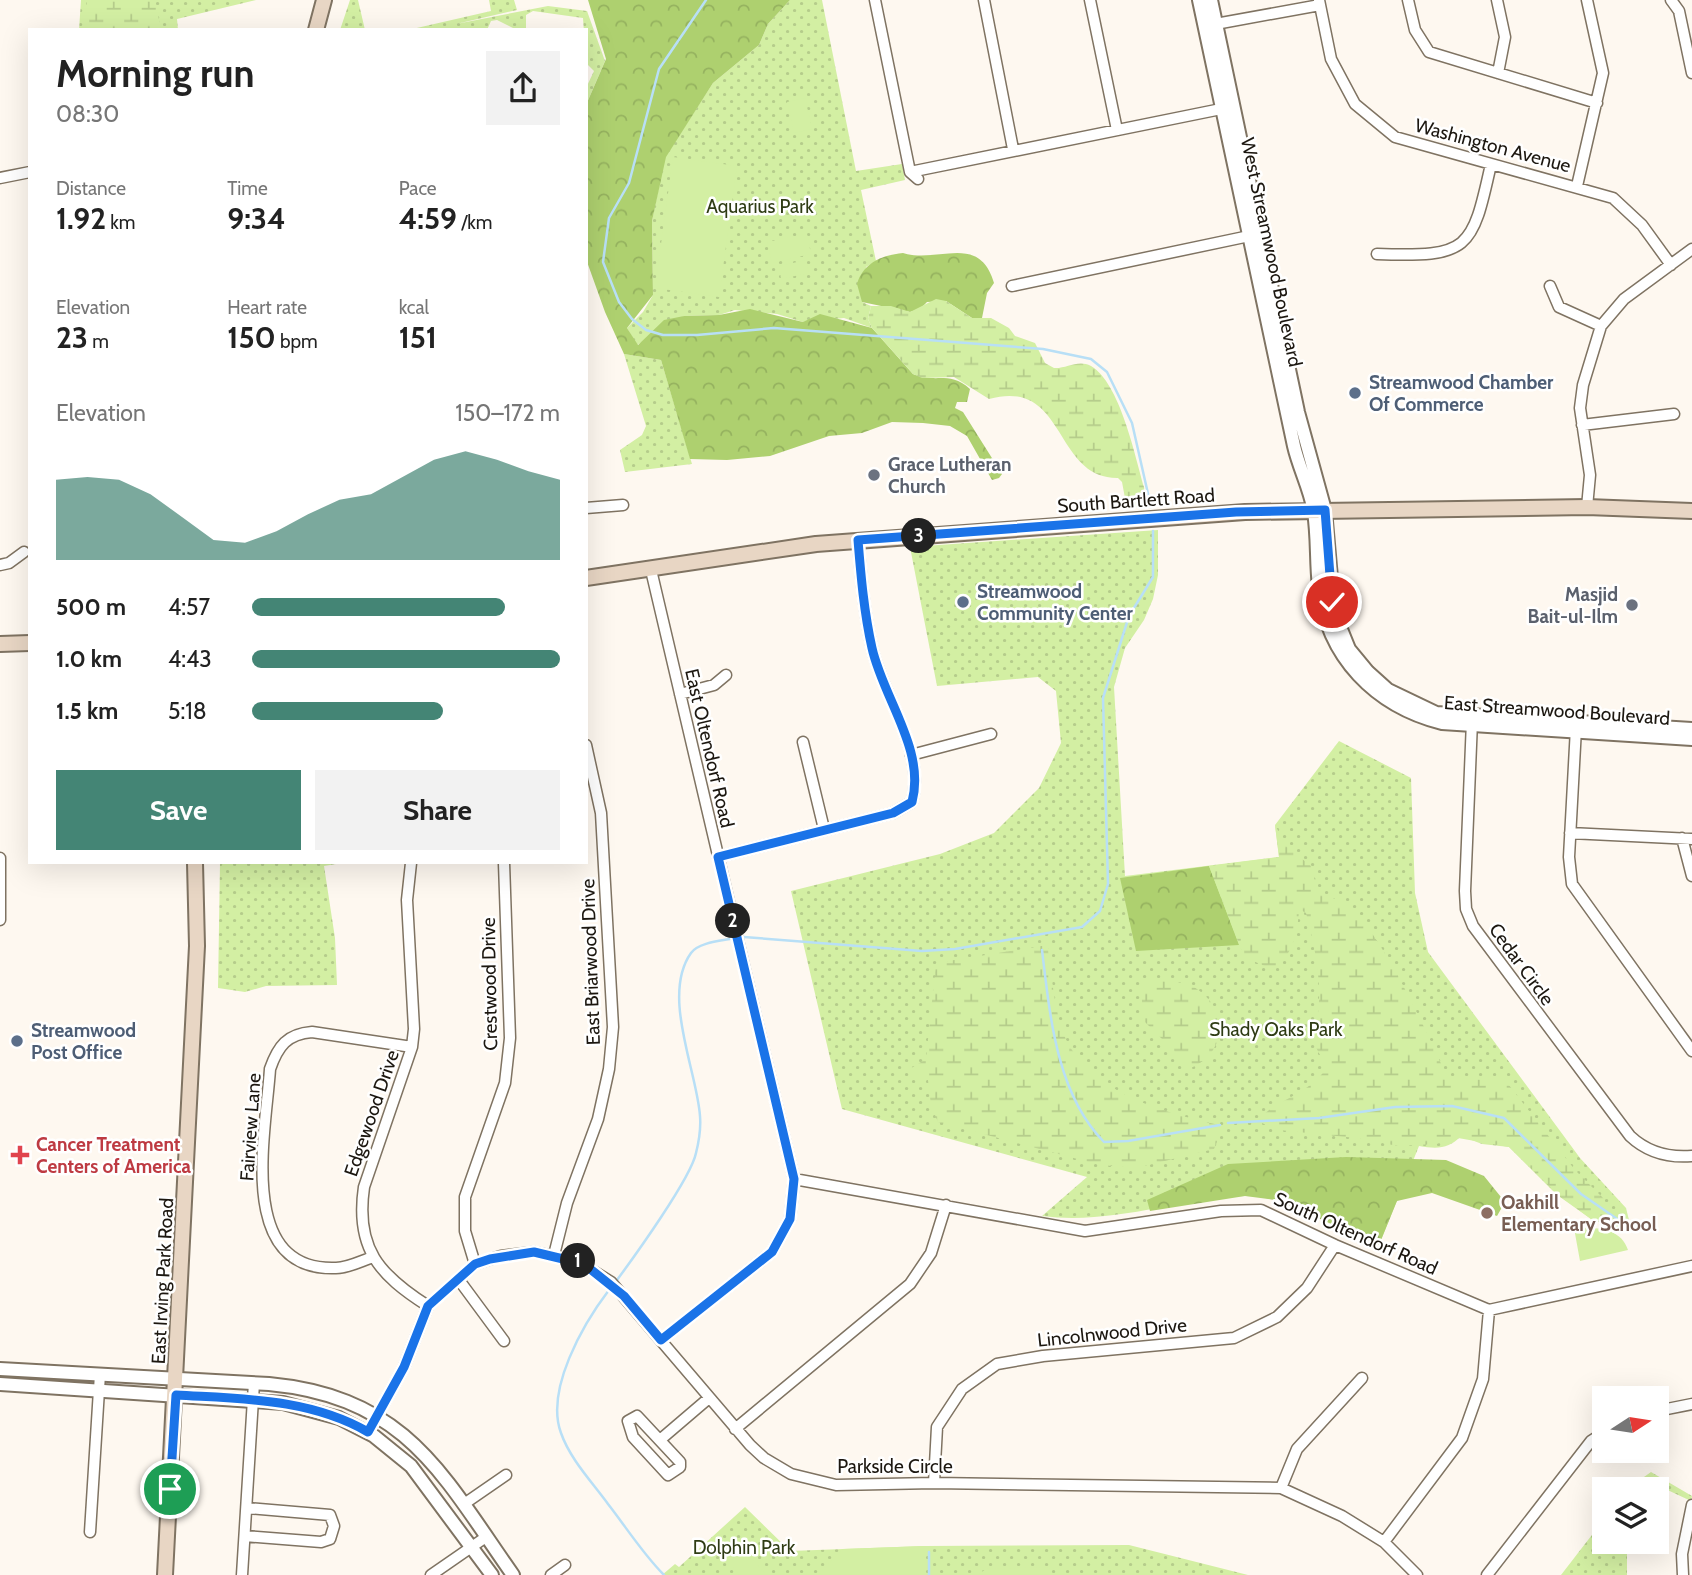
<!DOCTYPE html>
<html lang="en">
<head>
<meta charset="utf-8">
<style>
  body { margin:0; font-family:Cabin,sans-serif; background:#f2f2f2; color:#222; height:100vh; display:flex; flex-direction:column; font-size:26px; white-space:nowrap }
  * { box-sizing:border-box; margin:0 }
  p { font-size:23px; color:#767676 }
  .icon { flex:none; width:38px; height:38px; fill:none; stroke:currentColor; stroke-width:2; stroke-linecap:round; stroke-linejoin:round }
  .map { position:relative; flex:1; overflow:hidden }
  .sheet { position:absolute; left:28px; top:28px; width:560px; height:836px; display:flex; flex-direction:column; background:#fff; border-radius:0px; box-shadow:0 7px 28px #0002 }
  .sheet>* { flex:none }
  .needle { width:46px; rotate:78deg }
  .fabs { position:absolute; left:1592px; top:1386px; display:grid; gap:14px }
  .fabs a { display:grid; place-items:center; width:77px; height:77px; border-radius:0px; background:#fff; box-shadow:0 7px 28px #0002; font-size:35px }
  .pin { position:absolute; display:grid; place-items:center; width:60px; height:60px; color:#fff; margin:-30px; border:4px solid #fff; border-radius:50%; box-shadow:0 2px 7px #0007 }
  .km { position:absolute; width:35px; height:35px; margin:-18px; border-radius:50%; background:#222; color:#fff; font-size:19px; line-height:35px; text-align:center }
  .round { display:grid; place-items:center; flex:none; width:74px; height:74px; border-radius:0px; background:#f2f2f2 }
  .overview { display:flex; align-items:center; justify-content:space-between; height:119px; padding:0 28px }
  h1 { font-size:38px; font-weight:700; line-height:52px }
  .stats { display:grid; grid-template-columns:repeat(3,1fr); gap:10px; height:119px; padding:7px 28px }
  .stats div { display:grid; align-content:center }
  .stats b { font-size:30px; font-weight:700 }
  .stats small { font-size:19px; font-weight:400 }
  .stats p { font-size:19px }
  .chart { height:196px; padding:14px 28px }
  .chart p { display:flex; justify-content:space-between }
  .chart svg { width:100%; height:126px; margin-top:7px; fill:#448575; opacity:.7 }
  .cta { display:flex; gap:14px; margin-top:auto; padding:14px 28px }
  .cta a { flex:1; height:80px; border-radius:0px; background:#448575; color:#fff; font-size:28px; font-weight:700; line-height:80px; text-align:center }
  .cta a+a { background:#f2f2f2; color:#222 }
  ul { padding:0 28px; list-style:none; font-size:23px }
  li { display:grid; grid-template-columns:112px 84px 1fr; align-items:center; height:52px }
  li i { height:18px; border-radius:9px; background:#448575 }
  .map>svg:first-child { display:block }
  .grass { fill:url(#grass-dots) }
  .forest { fill:url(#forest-crowns) }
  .wetland { fill:url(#wetland-marsh) }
  .pitch { fill:#d3efa3 }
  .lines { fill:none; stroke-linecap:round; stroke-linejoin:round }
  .stream { stroke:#b8dff6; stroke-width:2.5 }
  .minor-casing { stroke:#7f7362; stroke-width:13 }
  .tertiary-casing { stroke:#7f7362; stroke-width:16 }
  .secondary-casing { stroke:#7f7362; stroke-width:18 }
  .minor { stroke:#fff; stroke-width:10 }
  .tertiary { stroke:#fff; stroke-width:12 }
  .secondary { stroke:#e8d6c4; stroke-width:14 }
  .route-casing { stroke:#fff; stroke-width:14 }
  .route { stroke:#1a73e8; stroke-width:9 }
  .service-dot { fill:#5c6f8a; stroke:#fff; stroke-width:2.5 }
  .worship-dot { fill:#6b7280; stroke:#fff; stroke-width:2.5 }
  .health-dot { fill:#e0444e; stroke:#fff; stroke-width:2.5 }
  .education-dot { fill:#8d6e63; stroke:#fff; stroke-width:2.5 }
  .labels { text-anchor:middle; stroke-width:5; stroke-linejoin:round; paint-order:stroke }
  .street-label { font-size:19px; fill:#1c1710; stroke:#fff }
  .park-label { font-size:19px; fill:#2f3c14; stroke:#fff }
  .service-label { font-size:19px; font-weight:bold; fill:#4e5e75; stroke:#fff; text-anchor:start }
  .worship-label { font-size:19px; font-weight:bold; fill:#5b616d; stroke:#fff; text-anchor:start }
  .health-label { font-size:19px; font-weight:bold; fill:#be3a42; stroke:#fff; text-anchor:start }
  .education-label { font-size:19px; font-weight:bold; fill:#785e54; stroke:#fff; text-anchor:start }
</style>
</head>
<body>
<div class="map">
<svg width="1692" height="1575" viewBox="0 0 1692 1575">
  <defs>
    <pattern id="grass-dots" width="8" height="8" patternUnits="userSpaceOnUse" patternTransform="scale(1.75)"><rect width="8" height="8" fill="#d3efa3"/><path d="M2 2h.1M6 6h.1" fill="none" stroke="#b5cc8b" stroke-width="1.8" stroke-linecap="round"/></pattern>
    <pattern id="forest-crowns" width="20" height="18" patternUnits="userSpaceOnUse" patternTransform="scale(1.75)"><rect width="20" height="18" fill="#aed06f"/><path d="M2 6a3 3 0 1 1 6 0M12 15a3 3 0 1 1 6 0" fill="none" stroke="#95b25f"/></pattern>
    <pattern id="wetland-marsh" width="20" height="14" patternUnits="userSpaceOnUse" patternTransform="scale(1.75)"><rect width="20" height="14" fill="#d3efa3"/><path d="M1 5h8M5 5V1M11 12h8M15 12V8" fill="none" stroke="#b5cc8b"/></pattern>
  </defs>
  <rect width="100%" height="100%" fill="#fef8f0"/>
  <path class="grass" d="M81,0H256L177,19L178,30H79Z
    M350,0H358L365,30H340Z
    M489,0H514L517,10L456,24L548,6L587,11L605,61L586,105V88L594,71L586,63L583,18L533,11L526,15V30H517L497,20L491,21L487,30H408L491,11Z
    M790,0H822L856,171L902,164L905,180L861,190L876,261L866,267L862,302L871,306L868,319L872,328L844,318L803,322L777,314L735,310L719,315L684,316L637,345L627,328L643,312L653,295L652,221L665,157L713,83L759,45L768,24Z
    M624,354L661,360L692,464L625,472L620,450L642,435L646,426Z
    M1158,530V575L1153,599L1144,620L1125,648L1114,687L1125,876L1279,857L1275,825L1339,741L1411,778L1415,893L1428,952L1580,1158L1626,1208L1629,1220L1625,1233L1591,1219L1553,1191L1509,1147L1482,1144L1461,1136C1449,1149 1437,1149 1419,1146L1379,1245C1341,1228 1286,1195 1244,1196C1176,1199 1112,1225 1042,1216L1087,1177L842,1109L791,891L940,854L994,833L1039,788L1061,743L1056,691L1038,677L937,686L910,547Z
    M220,863H342L324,866L335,938L337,985L266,986L245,992L218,988Z
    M1651,1472L1692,1496L1691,1501L1659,1486L1627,1489Z
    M745,1507L790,1551L924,1546L1129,1545L1248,1575H662L675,1564L679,1567Z
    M1605,1518V1542H1627V1575H1561Z"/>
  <path class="forest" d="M588,0H790L768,24L759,45L713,83L666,157L652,221L653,295L627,328L638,345L664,320L684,316L719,315L750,309L803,322L820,314L872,328L913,374C936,384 949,370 970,389L967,402H957L955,408L963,412L1002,474L999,478L992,480L967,436L950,426L923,423L892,422L862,433L829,436L770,456L727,460L690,459L661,360L624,354L605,312L586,259V105L606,59Z
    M903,253C938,264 979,232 994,283L987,293L982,318H972L946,301L927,302L920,309L910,312L862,302L857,284C863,263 882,255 903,253Z
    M1209,866L1239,945L1136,951L1120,878Z
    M1346,1157L1446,1160L1484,1176L1505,1202L1497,1216L1432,1193L1397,1201L1379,1245L1277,1200L1245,1196L1150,1211L1147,1200L1228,1164Z"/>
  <path class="wetland" d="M87,0H155L161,30H92L85,20Z
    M936,299L946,301L972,318H991L1009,328L1015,336L1035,343L1045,363L1054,368C1066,369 1078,359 1091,366C1120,383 1135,456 1144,487L1145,497L1140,506L1127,509L1122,482L1118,478C1053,479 1067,377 989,399L954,377L922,378L913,374L872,328L868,319L871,306H891L910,312Z
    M1275,825L1287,847L1311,866L1321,895C1329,897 1340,899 1346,904C1380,929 1428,1034 1446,1075L1464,1079L1505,1080L1575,1170L1604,1199L1609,1216L1591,1219L1560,1197L1509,1147L1458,1138L1436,1144L1398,1146L1356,1138L1279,1130L1257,1121C1280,1096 1303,1099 1327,1068L1312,1040C1326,998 1317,955 1306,913L1299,909C1298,933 1292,955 1274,970L1244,957L1209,866L1279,857Z
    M1048,945C1052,975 1054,1024 1072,1050C1104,1097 1167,1113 1219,1125V1137L1214,1149L1136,1168L1100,1165L938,1122L931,1105L928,1080L911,1077L908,1070L926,1059L936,963Z
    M1163,980C1172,982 1186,982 1194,987C1229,1008 1228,1052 1191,1068L1143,1020L1141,982Z"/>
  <path class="pitch" d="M805,98L812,129L794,133L787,102Z
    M673,157L737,166L719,297L655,288Z
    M807,234L811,254L772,263L767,242Z
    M806,260L809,273L781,279L779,266Z
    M1574,1228C1594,1227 1621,1227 1628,1250L1580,1261Z
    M735,1539L765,1574L764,1575H739L720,1552Z
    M924,1546V1575H818L842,1549Z
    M1049,1567L1051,1575H977L986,1569Z"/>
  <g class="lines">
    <path class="stream" d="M706,0L659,69L629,183L609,218L603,262L619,302L632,319L646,330L663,335H697L774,328L1043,349L1091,359L1107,372L1132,423L1151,507
      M744,937L922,951L955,949L1082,927L1100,911L1108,884L1103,698L1129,616L1153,577V531
      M1042,950C1050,1015 1056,1093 1104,1142L1128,1141L1220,1125
      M1228,1123L1319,1118L1395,1107L1452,1106L1504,1118L1581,1194L1623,1223
      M617,1280C634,1257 691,1178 696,1153C699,1141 701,1128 700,1116C697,1071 661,995 691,953C698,943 719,941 730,939
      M609,1290C583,1324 545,1390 561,1433C570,1459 592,1482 608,1504C626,1527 643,1554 664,1575
      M929,1575V1552"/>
    <g class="minor-casing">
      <path id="minor" d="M875,0L910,172L918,179
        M984,0L1013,149
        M1090,0L1117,130
        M1319,0L1331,59L1355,104L1395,137L1613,198L1642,225L1671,265
        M1408,0L1415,30L1429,52L1597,103
        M1497,0L1505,37L1498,73
        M1671,0L1679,11L1692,73
        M1210,25L1320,5
        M910,172L1226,108
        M0,178L30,172
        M1577,186L1603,73L1587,0
        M1377,254C1469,257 1472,251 1491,164
        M1012,286L1254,235
        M1550,286L1559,307L1601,326
        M1582,425L1674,414
        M1587,507L1590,475L1580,408L1583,385L1601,326L1624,299L1692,249
        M586,508L623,505
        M0,565L9,563L24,552
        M651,570L794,1179L790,1219L772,1252L661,1340
        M680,694L714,685L726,675
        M1472,721L1465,891L1466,909L1473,926L1630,1136C1647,1152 1668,1158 1692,1156
        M1576,728L1569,857L1572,884L1692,1051
        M803,742L824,829
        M911,755L991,734
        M1570,833L1692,839
        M1682,838L1692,876
        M718,857L893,813L912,802C926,751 883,697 872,648C864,612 861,577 858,540
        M0,858V920
        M411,863L407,900L414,1029L412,1047L364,1187C355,1248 379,1275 428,1306
        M794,1179L1085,1231L1221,1211L1261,1210L1335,1245L1489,1310L1692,1266
        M554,1255L567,1203L598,1119L609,1069L613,1027L601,813L586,745
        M373,1257C361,1261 348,1268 336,1268C235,1272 266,1132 270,1069C278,1046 287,1034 312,1032L412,1047
        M475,1264L465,1231V1197L505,1083L510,1038L504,863
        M459,1280L504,1341
        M1657,1411L1692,1404
        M637,1416L680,1462V1467L668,1475L633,1437L628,1421Z
        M735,1429L910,1284L931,1253L946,1205
        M368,1432L404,1367L428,1306L475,1264L501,1256L534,1252L577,1261L611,1282L750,1445L764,1458L791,1474L836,1485L934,1483L1281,1488L1342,1516L1384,1542L1417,1575
        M661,1439L709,1398
        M934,1483L937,1427L962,1389L997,1364L1043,1356L1234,1338L1277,1317L1307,1288L1335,1245
        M1281,1488L1297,1449L1362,1378
        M464,1504L506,1475
        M90,1532L100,1374
        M245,1536L321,1542L330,1539L334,1526L330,1515L247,1508
        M1384,1542L1462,1438L1483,1379L1489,1310
        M242,1575L254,1383
        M431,1575L486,1537
        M551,1575L565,1565
        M1487,1575L1591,1441L1605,1432
        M1683,1575L1682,1554L1692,1505"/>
    </g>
    <g class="tertiary-casing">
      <path id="tertiary" d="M1199,0L1294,446C1299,468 1311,491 1314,512C1318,537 1316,562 1319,587C1327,657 1375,706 1442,723L1692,739
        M1211,0L1298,412L1325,510L1334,612L1349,649L1368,672L1388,690L1436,713L1692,729
        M0,1369L269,1384C406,1397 442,1474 513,1575
        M0,1384L283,1403L339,1418L374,1436L411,1466L492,1575"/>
    </g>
    <g class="secondary-casing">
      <path id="secondary" d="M316,30L324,0
        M586,578L816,544L1245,512L1587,507L1692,511
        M0,644L30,643
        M165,1575L197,946L195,863"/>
    </g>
    <use href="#minor" class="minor"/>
    <use href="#tertiary" class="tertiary"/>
    <use href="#secondary" class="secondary"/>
  </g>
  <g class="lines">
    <g class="route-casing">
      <path id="route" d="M170,1489L176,1395C241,1399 309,1398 368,1432L404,1367L428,1306L475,1264L490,1259L534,1252L584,1264L624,1296L661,1340L772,1252L790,1219L794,1179L718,857L893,813L912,802C926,750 883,698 872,648C864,612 861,577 858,540L1236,512L1325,510L1332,602"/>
    </g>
    <use href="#route" class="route"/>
  </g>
  <g class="service-dot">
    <circle cx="1355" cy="393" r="7"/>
    <circle cx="963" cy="602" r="7"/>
    <circle cx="17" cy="1041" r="7"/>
  </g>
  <g class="worship-dot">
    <circle cx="874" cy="475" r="7"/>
    <circle cx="1632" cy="605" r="7"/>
  </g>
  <path class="health-dot" d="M16.5 1144.5h7v7h7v7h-7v7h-7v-7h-7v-7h7z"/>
  <circle class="education-dot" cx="1487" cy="1213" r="7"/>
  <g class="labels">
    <g class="street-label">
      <text transform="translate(1493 145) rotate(15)" y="7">Washington Avenue</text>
      <text transform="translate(1272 252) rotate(78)" y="7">West Streamwood Boulevard</text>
      <text transform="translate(1136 500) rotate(-4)" y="7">South Bartlett Road</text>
      <text transform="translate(1557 710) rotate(4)" y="7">East Streamwood Boulevard</text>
      <text transform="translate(710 748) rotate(77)" y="7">East Oltendorf Road</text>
      <text transform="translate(590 962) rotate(-92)" y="7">East Briarwood Drive</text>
      <text transform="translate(1522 964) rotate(54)" y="7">Cedar Circle</text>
      <text transform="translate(489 984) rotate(-91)" y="7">Crestwood Drive</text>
      <text transform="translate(371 1113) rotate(-71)" y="7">Edgewood Drive</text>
      <text transform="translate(250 1127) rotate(-86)" y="7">Fairview Lane</text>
      <text transform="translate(1356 1233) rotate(24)" y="7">South Oltendorf Road</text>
      <text transform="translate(162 1281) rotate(-87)" y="7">East Irving Park Road</text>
      <text transform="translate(1112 1332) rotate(-6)" y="7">Lincolnwood Drive</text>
      <text x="895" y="1473">Parkside Circle</text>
    </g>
    <g class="park-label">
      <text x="760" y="213">Aquarius Park</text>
      <text x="1276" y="1036">Shady Oaks Park</text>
      <text x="744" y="1554">Dolphin Park</text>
    </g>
    <g class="service-label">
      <text x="1369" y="389">Streamwood Chamber<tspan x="1369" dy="22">Of Commerce</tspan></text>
      <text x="977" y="598">Streamwood<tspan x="977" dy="22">Community Center</tspan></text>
      <text x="31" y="1037">Streamwood<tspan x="31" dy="22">Post Office</tspan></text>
    </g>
    <g class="worship-label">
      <text x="888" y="471">Grace Lutheran<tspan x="888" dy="22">Church</tspan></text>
      <text x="1618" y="601" text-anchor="end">Masjid<tspan x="1618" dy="22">Bait-ul-Ilm</tspan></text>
    </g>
    <g class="health-label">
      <text x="36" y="1151">Cancer Treatment<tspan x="36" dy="22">Centers of America</tspan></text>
    </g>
    <g class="education-label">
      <text x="1501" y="1209">Oakhill<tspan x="1501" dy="22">Elementary School</tspan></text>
    </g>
  </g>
</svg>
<div class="fabs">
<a><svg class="needle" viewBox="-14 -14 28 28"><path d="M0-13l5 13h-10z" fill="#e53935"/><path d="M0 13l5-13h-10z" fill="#767676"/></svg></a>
<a><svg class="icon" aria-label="layers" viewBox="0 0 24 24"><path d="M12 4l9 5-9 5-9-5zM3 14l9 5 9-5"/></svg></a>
</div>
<div class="pin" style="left:170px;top:1489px;background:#1e9e55"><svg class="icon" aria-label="arrive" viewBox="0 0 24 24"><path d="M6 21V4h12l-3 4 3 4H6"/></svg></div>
<div class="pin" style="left:1332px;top:602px;background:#d93025"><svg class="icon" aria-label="check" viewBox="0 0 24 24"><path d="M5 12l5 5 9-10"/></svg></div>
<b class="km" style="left:578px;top:1261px">1</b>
<b class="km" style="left:733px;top:921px">2</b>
<b class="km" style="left:919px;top:536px">3</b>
<section class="sheet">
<div class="overview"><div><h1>Morning run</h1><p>08:30</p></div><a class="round"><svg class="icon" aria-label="share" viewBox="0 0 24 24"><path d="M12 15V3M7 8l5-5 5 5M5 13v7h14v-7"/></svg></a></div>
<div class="stats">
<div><p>Distance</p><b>1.92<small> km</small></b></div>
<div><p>Time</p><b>9:34</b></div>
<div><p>Pace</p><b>4:59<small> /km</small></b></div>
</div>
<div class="stats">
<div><p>Elevation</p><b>23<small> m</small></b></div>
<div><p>Heart rate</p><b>150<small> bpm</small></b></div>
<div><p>kcal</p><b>151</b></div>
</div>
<div class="chart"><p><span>Elevation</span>150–172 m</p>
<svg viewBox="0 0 160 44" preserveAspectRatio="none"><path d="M0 44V16L10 15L20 16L30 21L40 29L50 37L60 38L70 34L80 28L90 23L100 21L110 15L120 9L130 6L140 9L150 13L160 16V44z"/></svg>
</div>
<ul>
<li><b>500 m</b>4:57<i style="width:82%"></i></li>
<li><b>1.0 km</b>4:43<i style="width:100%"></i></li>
<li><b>1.5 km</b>5:18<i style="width:62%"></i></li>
</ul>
<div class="cta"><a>Save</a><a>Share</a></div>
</section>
</div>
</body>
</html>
